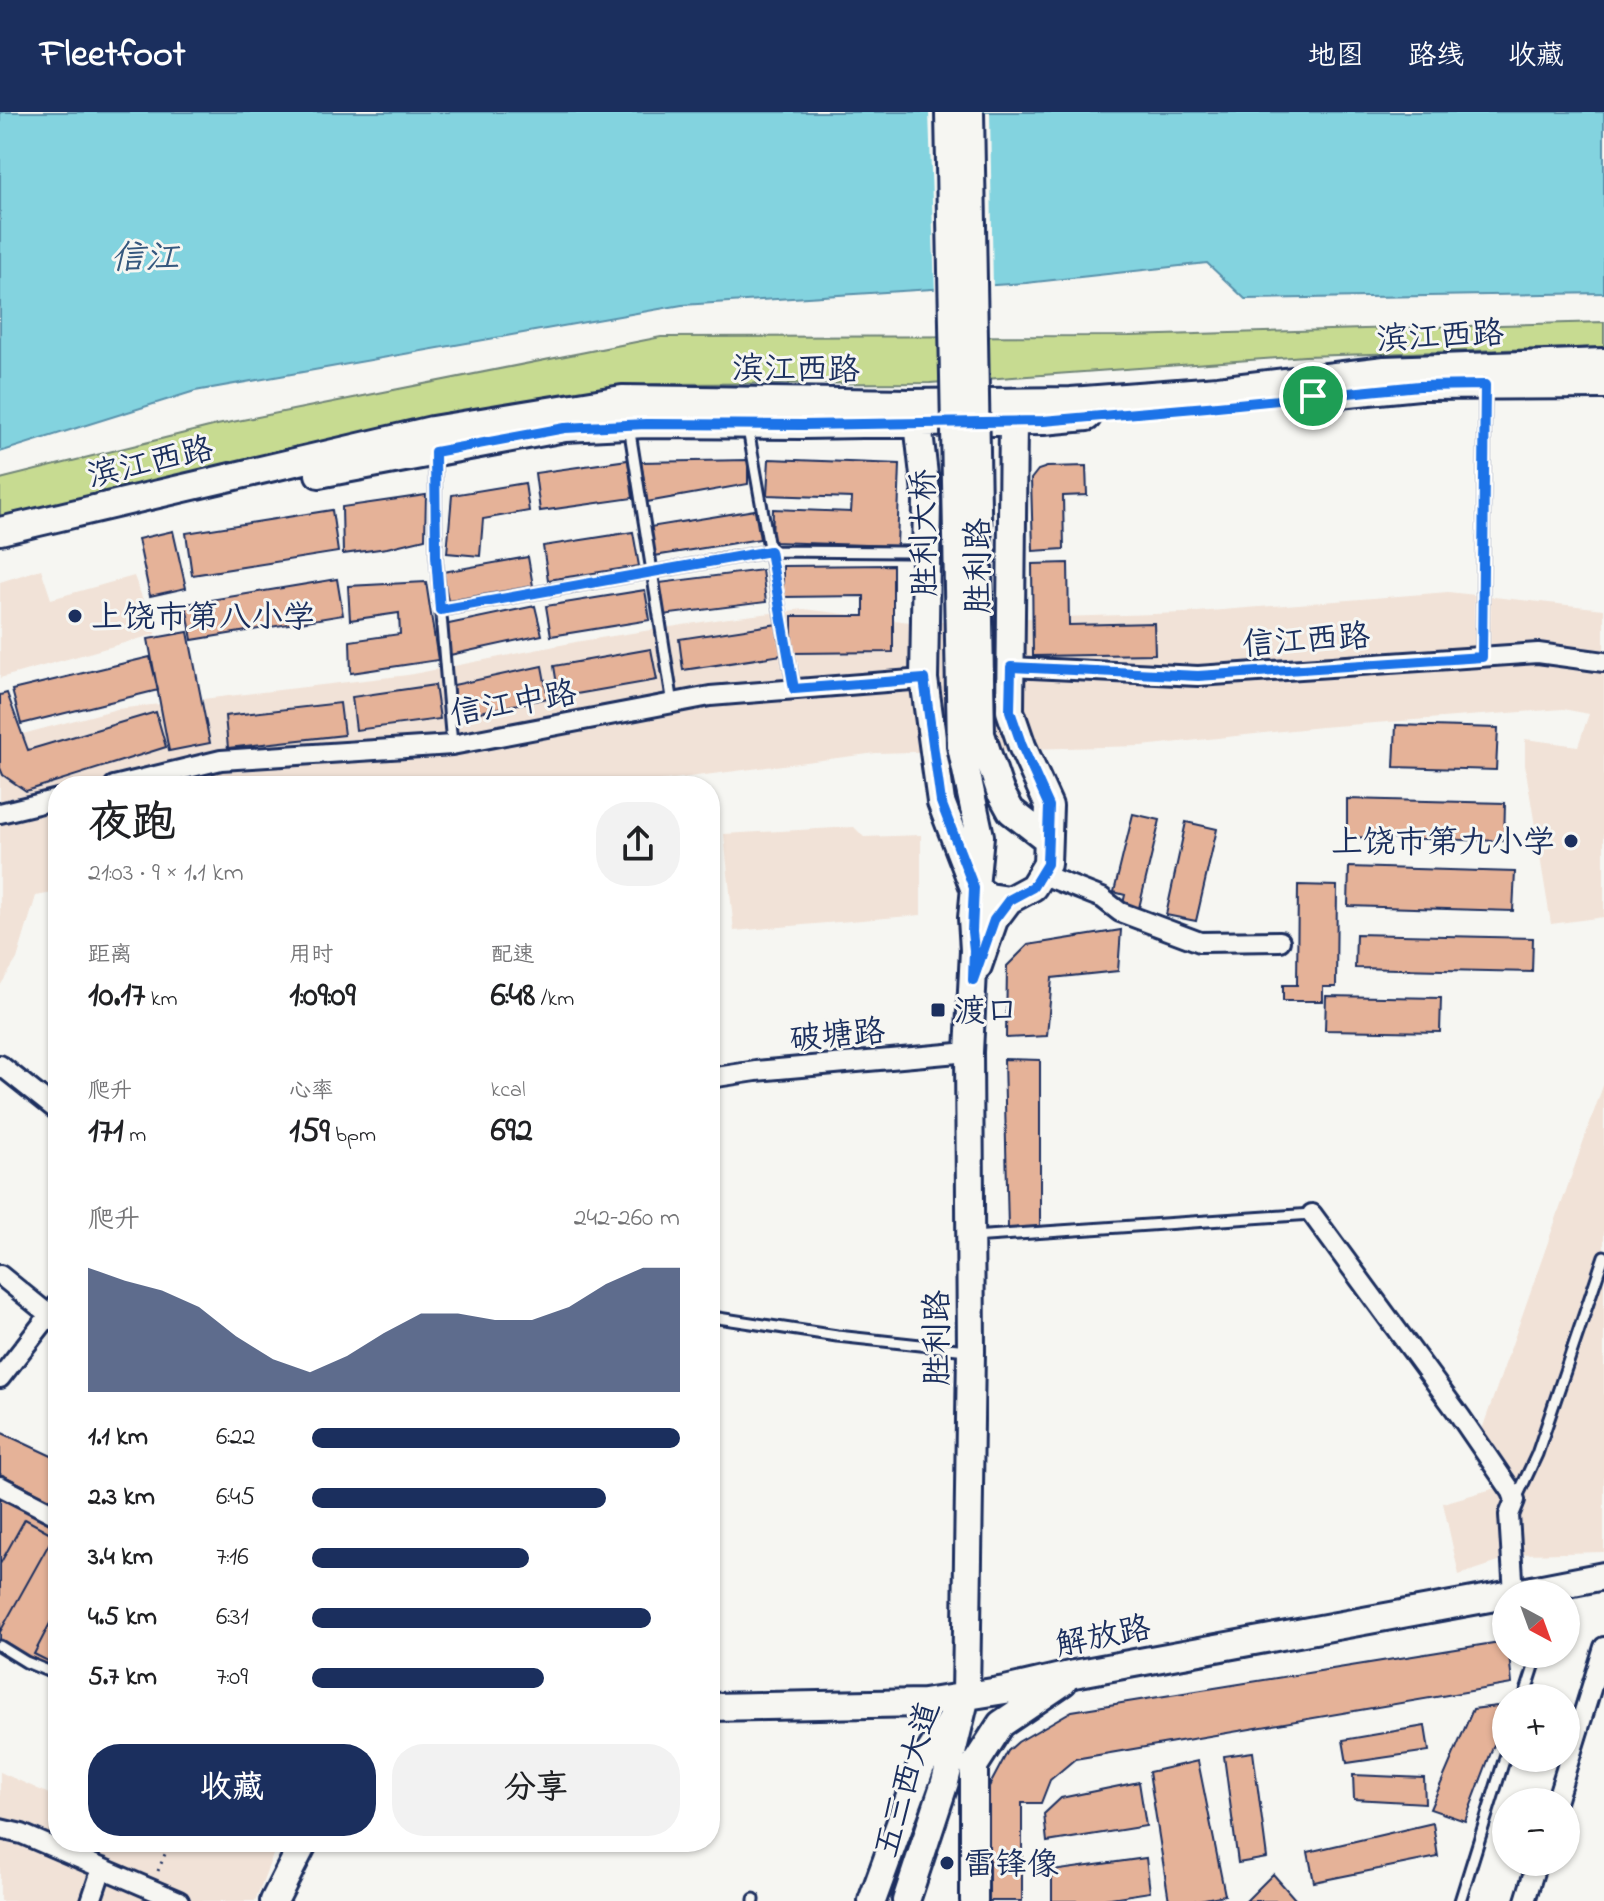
<!DOCTYPE html>
<html lang="zh">
<head>
<meta charset="utf-8">
<style>
  body { margin:0; font-family:"Indie Flower","LXGW WenKai TC",sans-serif; background:#f2f2f2; color:#202124; height:100vh; display:flex; flex-direction:column; font-size:30px; white-space:nowrap }
  * { box-sizing:border-box; margin:0 }
  p { font-size:26px; color:#757577 }
  .icon { flex:none; width:44px; height:44px; fill:none; stroke:currentColor; stroke-width:2; stroke-linecap:round; stroke-linejoin:round }
  .map { position:relative; flex:1; overflow:hidden }
  .panel { position:absolute; left:48px; top:664px; width:672px; height:1076px; display:flex; flex-direction:column; background:#fff; border-radius:32px; box-shadow:0 2px 6px #0004 }
  .panel>* { flex:none }
  .needle { width:52px; rotate:139deg }
  .controls { position:absolute; left:1492px; top:1468px; display:grid; gap:16px }
  .controls a { display:grid; place-items:center; width:88px; height:88px; border-radius:50%; background:#fff; box-shadow:0 2px 6px #0004; font-size:40px }
  .pin { position:absolute; display:grid; place-items:center; width:68px; height:68px; color:#fff; margin:-34px; border:4px solid #fff; border-radius:50%; box-shadow:0 2px 8px #0007 }
  .round { display:grid; place-items:center; flex:none; width:84px; height:84px; border-radius:32px; background:#f2f2f2 }
  .head { display:flex; align-items:center; justify-content:space-between; height:136px; padding:0 40px }
  h1 { font-size:44px; font-weight:800; line-height:60px }
  .stats { display:grid; grid-template-columns:repeat(3,1fr); gap:12px; height:136px; padding:8px 40px }
  .stats div { display:grid; align-content:center }
  .stats b { font-size:34px; font-weight:800 }
  .stats small { font-size:22px; font-weight:400 }
  .stats p { font-size:22px }
  .chart { height:224px; padding:16px 40px }
  .chart p { display:flex; justify-content:space-between }
  .chart svg { width:100%; height:144px; margin-top:8px; fill:#1b2f5e; opacity:.7 }
  .action { display:flex; gap:16px; margin-top:auto; padding:16px 40px }
  .action a { flex:1; height:92px; border-radius:32px; background:#1b2f5e; color:#fff; font-size:32px; font-weight:800; line-height:92px; text-align:center }
  .action a+a { background:#f2f2f2; color:#202124 }
  ul { padding:0 40px; list-style:none; font-size:26px }
  li { display:grid; grid-template-columns:128px 96px 1fr; align-items:center; height:60px }
  li i { height:20px; border-radius:10px; background:#1b2f5e }
  header { display:flex; align-items:center; gap:48px; box-sizing:border-box; height:112px; padding:0 40px; background:#1b2f5e; color:#fff }
  header strong { font-size:38px }
  nav { display:flex; gap:44px; margin-inline-start:auto; font-size:28px }
  .map>svg:first-child { display:block }
  .built { fill:#f1e2d7 }
  .green { fill:#c7db91; stroke:#718578; stroke-width:2 }
  .water { fill:#83d3df; stroke:#5991ab; stroke-width:2 }
  .pier { fill:#f6f6f2 }
  .building { fill:#e5b298; stroke:#1b2f5e; stroke-width:2 }
  .lines { fill:none; stroke-linecap:round; stroke-linejoin:round }
  .lane-casing { stroke:#1b2f5e; stroke-width:15 }
  .street-casing { stroke:#1b2f5e; stroke-width:24 }
  .secondary-casing { stroke:#1b2f5e; stroke-width:32 }
  .path { stroke:#1b2f5e; stroke-width:3; stroke-dasharray:2 6; stroke-linecap:butt }
  .lane { stroke:#f6f6f2; stroke-width:9 }
  .street { stroke:#f6f6f2; stroke-width:18 }
  .secondary { stroke:#f6f6f2; stroke-width:26 }
  .secondary-bridge-casing { stroke:#1b2f5e; stroke-width:32; stroke-linecap:butt }
  .secondary-bridge { stroke:#f6f6f2; stroke-width:26 }
  .route-casing { stroke:#fff; stroke-width:16 }
  .route { stroke:#1a73e8; stroke-width:10 }
  .poi-dot { fill:#1b2f5e; stroke:#f6f6f2; stroke-width:3 }
  .labels { text-anchor:middle; stroke-width:6; stroke-linejoin:round; paint-order:stroke }
  .street-label { font-size:32px; fill:#1b2f5e; stroke:#f6f6f2 }
  .poi-label { font-size:32px; fill:#1b2f5e; stroke:#f6f6f2; text-anchor:start }
  .water-label { font-size:34px; font-style:italic; fill:#35587e; stroke:#f6f6f2 }
</style>
</head>
<body>
<header>
<strong>Fleetfoot</strong>
<nav><a>地图</a><a>路线</a><a>收藏</a></nav>
</header>
<div class="map">
<svg width="1604" height="1789" viewBox="0 0 1604 1789">
  <rect width="100%" height="100%" fill="#f6f6f2"/>
  <filter id="ink" filterUnits="userSpaceOnUse"><feTurbulence type="fractalNoise" baseFrequency=".0125" numOctaves="2"/><feDisplacementMap in="SourceGraphic" scale="16" xChannelSelector="R" yChannelSelector="G"/><feConvolveMatrix kernelMatrix="1 2 1 2 8 2 1 2 1" color-interpolation-filters="sRGB"/></filter>
  <g filter="url(#ink)">
    <path class="built" d="M41,457L51,487L134,464L156,522L0,566V470Z
      M1448,480L1604,497V805L1551,812L1525,653V627L1578,634L1589,602L1563,597L1321,615L1142,634L876,641L619,674H58V780L36,784L17,847L0,874V628L117,597L408,563L581,529L721,507L804,497L910,510L1185,501Z
      M854,715L864,725L921,723V803L734,819L724,722Z
      M1604,971V1440L1523,1442L1459,1463L1443,1391L1496,1376L1473,1343Z
      M0,1660L58,1686V1730H278L255,1789H0Z"/>
    <path class="green" d="M1604,210V235L1305,244L930,271L653,272L445,301L0,406V367L217,313L661,225L1129,224Z"/>
    <path class="water" d="M0,0H1604V181L1245,187L1207,151L1026,171L682,193L195,279L0,340Z"/>
    <path class="pier" d="M929,0H990L993,177L935,181Z"/>
    <path class="building" d="M769,347L900,352L897,434L772,430L773,397L851,400L852,386L767,383Z
      M628,348L633,386L540,399L535,361Z
      M748,348V372L647,390L641,350Z
      M1086,354L1087,383L1063,384L1064,437L1033,439L1031,367L1038,358L1047,355Z
      M525,371L529,399L483,407L480,444L447,441L452,383Z
      M426,383L425,427L387,436L343,442L342,395Z
      M332,398L338,440L192,463L186,421Z
      M755,398L760,427L654,444L650,415Z
      M173,419L186,476L150,484L138,427Z
      M633,420L639,454L548,468L543,434Z
      M528,445L533,474L448,489L443,460Z
      M1068,451L1069,513L1154,511L1155,542L1033,544L1032,452Z
      M893,453V540L792,541V504H864V484L783,485V454Z
      M762,458L766,490L663,503L659,471Z
      M337,467L343,503L192,528L186,492Z
      M426,470L438,548L351,561L350,529L400,522L399,501L350,508L348,474Z
      M645,478L650,508L551,524L546,494Z
      M535,494L542,523L450,543L444,513Z
      M778,512L782,543L683,558L679,527Z
      M188,520L210,631L169,639L148,527Z
      M651,537L657,568L559,585L554,554Z
      M150,545L158,578L21,612L12,578Z
      M542,554L548,586L455,605L449,574Z
      M435,573L440,607L356,618L352,585Z
      M7,581L28,638L156,600L166,635L26,679L3,663L0,656V583Z
      M340,591L344,623L228,636L225,604Z
      M1396,613L1498,616L1496,658L1394,655Z
      M1347,687L1505,691L1504,729L1347,725Z
      M1133,702L1160,708L1138,800L1122,796L1125,783L1114,780Z
      M1186,710L1217,717L1196,809L1166,803Z
      M1349,755L1515,760L1513,799L1348,794Z
      M1298,773L1337,774L1336,875H1323V889H1283V873H1297Z
      M1121,818L1118,859L1052,866L1047,924L1006,926L1007,854L1028,833Z
      M1356,822L1533,826L1532,860L1355,856Z
      M1326,884L1441,886L1440,920L1325,918Z
      M1004,947L1040,948V1116L1008,1117Z
      M0,1320L58,1347V1385L56,1390L0,1362Z
      M0,1374L58,1404V1563L0,1534Z
      M25,1407L54,1423L0,1520V1452Z
      M58,1496V1554L34,1542Z
      M1506,1529V1542H1509L1512,1572L1075,1647L1050,1668L1041,1691H1022V1789H985L984,1684L1008,1639L1018,1630L1072,1599Z
      M1506,1593V1601L1465,1709L1430,1697L1473,1597Z
      M1425,1614L1429,1639L1347,1651L1343,1628Z
      M1253,1640L1267,1746L1238,1751L1224,1644Z
      M1198,1649L1225,1783L1194,1789H1169L1149,1660Z
      M1353,1663L1424,1666L1425,1691L1354,1687Z
      M1139,1670L1146,1714L1047,1730L1044,1702L1061,1686Z
      M1433,1711L1438,1745L1314,1770L1308,1740Z
      M1146,1746L1150,1780L1091,1789H1052V1759Z
      M1273,1762L1295,1787L1293,1789H1246Z"/>
    <g class="lines">
      <g class="lane-casing">
        <path id="lane" d="M629,314L673,592
          M748,317L794,577
          M435,341L436,444L452,633
          M440,498L770,439L908,440
          M1482,545L1485,277
          M972,1125L1312,1102
          M718,1206L837,1224L967,1238
          M1517,1385L1537,1342L1604,1144
          M0,1534L26,1550L58,1563
          M1524,1586L1538,1542
          M754,1789V1787
          M1460,1789L1506,1642"/>
      </g>
      <g class="street-casing">
        <path id="street" d="M1011,555L1198,564L1538,541L1604,550
          M114,674L221,648L452,633L710,584L924,567
          M0,701L58,687
          M1041,762L1102,786L1120,800L1200,830L1280,829
          M0,953L58,999
          M710,966L756,959L969,940
          M1312,1102L1460,1304L1512,1380L1515,1388L1509,1403L1514,1482
          M0,1163L58,1210
          M0,1266L58,1192
          M0,1374L58,1404
          M1556,1690L1604,1535
          M0,1717L22,1722L179,1789
          M91,1789L102,1756
          M1525,1789L1537,1750"/>
      </g>
      <g class="secondary-casing">
        <path id="secondary" d="M1329,283L1419,274L1604,273
          M918,311L927,389L924,567L941,690L974,776L989,785L1009,788L1033,775L1047,752L1049,694L1022,634L1010,599L1013,309
          M319,362L565,316L646,312L803,313L1043,309L1087,305
          M0,419L432,318L622,287L910,291L1071,289L1218,278L1385,258L1604,250
          M1000,679L1011,699L1047,727
          M978,854L994,808L1009,788
          M1511,1482L1604,1464
          M710,1595L924,1591L1005,1578L1074,1562L1506,1483
          M274,1789L304,1730
          M872,1789L921,1654L955,1601
          M906,1789L945,1670L966,1584L971,1239L969,940L974,838L972,806L980,724L974,696
          M974,1789V1654L1001,1612L1063,1570"/>
      </g>
      <path class="path" d="M109,1738L112,1730
        M158,1759L170,1730"/>
      <use href="#lane" class="lane"/>
      <use href="#street" class="street"/>
      <use href="#secondary" class="secondary"/>
      <g class="secondary-bridge-casing">
        <path id="secondary-bridge" d="M949,0L961,634L974,696
          M970,0L981,622L1000,679"/>
      </g>
      <use href="#secondary-bridge" class="secondary-bridge"/>
    </g>
  </g>
  <g class="lines" filter="url(#ink)">
    <g class="route-casing">
      <path id="route" d="M1485,273L1482,545L1198,564L1011,555L1010,599L1022,634L1049,694L1047,752L1033,775L1009,788L994,808L973,868L974,838L972,820L974,776L941,690L924,567L794,577L770,439L440,498L436,444L435,340L565,316L646,312L803,313L1043,309L1207,295L1419,274Z"/>
    </g>
    <use href="#route" class="route"/>
  </g>
  <g class="poi-dot">
    <circle cx="75" cy="504" r="8"/>
    <circle cx="1571" cy="729" r="8"/>
    <rect x="930" y="890" width="16" height="16" rx="4"/>
    <circle cx="947" cy="1751" r="8"/>
  </g>
  <g class="labels">
    <g class="street-label">
      <text transform="translate(1440 223) rotate(-3)" y="11">滨江西路</text>
      <text transform="translate(796 256) rotate(1)" y="11">滨江西路</text>
      <text transform="translate(150 349) rotate(-13)" y="11">滨江西路</text>
      <text transform="translate(923 421) rotate(-91)" y="11">胜利大桥</text>
      <text transform="translate(977 454) rotate(-90)" y="11">胜利路</text>
      <text transform="translate(1306 527) rotate(-4)" y="11">信江西路</text>
      <text transform="translate(513 590) rotate(-10)" y="11">信江中路</text>
      <text transform="translate(837 922) rotate(-5)" y="11">破塘路</text>
      <text transform="translate(936 1226) rotate(-90)" y="11">胜利路</text>
      <text transform="translate(1103 1523) rotate(-11)" y="11">解放路</text>
      <text transform="translate(906 1667) rotate(-74)" y="11">五三西大道</text>
    </g>
    <g class="poi-label">
      <text x="91" y="515">上饶市第八小学</text>
      <text x="1555" y="740" text-anchor="end">上饶市第九小学</text>
      <text x="954" y="909">渡口</text>
      <text x="963" y="1762">雷锋像</text>
    </g>
    <g class="water-label">
      <text x="145" y="156">信江</text>
    </g>
  </g>
</svg>
<div class="controls">
<a><svg class="needle" viewBox="-14 -14 28 28"><path d="M0-13l5 13h-10z" fill="#e53935"/><path d="M0 13l5-13h-10z" fill="#757577"/></svg></a>
<a>+</a>
<a>−</a>
</div>
<div class="pin" style="left:1313px;top:284px;background:#1e9e55"><svg class="icon" aria-label="arrive" viewBox="0 0 24 24"><path d="M6 21V4h12l-3 4 3 4H6"/></svg></div>
<section class="panel">
<div class="head"><div><h1>夜跑</h1><p>21:03 · 9 × 1.1 km</p></div><a class="round"><svg class="icon" aria-label="share" viewBox="0 0 24 24"><path d="M12 15V3M7 8l5-5 5 5M5 13v7h14v-7"/></svg></a></div>
<div class="stats">
<div><p>距离</p><b>10.17<small> km</small></b></div>
<div><p>用时</p><b>1:09:09</b></div>
<div><p>配速</p><b>6:48<small> /km</small></b></div>
</div>
<div class="stats">
<div><p>爬升</p><b>171<small> m</small></b></div>
<div><p>心率</p><b>159<small> bpm</small></b></div>
<div><p>kcal</p><b>692</b></div>
</div>
<div class="chart"><p><span>爬升</span>242–260 m</p>
<svg viewBox="0 0 160 44" preserveAspectRatio="none"><path d="M0 44V6L10 10L20 13L30 18L40 27L50 34L60 38L70 33L80 26L90 20L100 20L110 22L120 22L130 18L140 11L150 6L160 6V44z"/></svg>
</div>
<ul>
<li><b>1.1 km</b>6:22<i style="width:100%"></i></li>
<li><b>2.3 km</b>6:45<i style="width:80%"></i></li>
<li><b>3.4 km</b>7:16<i style="width:59%"></i></li>
<li><b>4.5 km</b>6:31<i style="width:92%"></i></li>
<li><b>5.7 km</b>7:09<i style="width:63%"></i></li>
</ul>
<div class="action"><a>收藏</a><a>分享</a></div>
</section>
</div>
</body>
</html>
